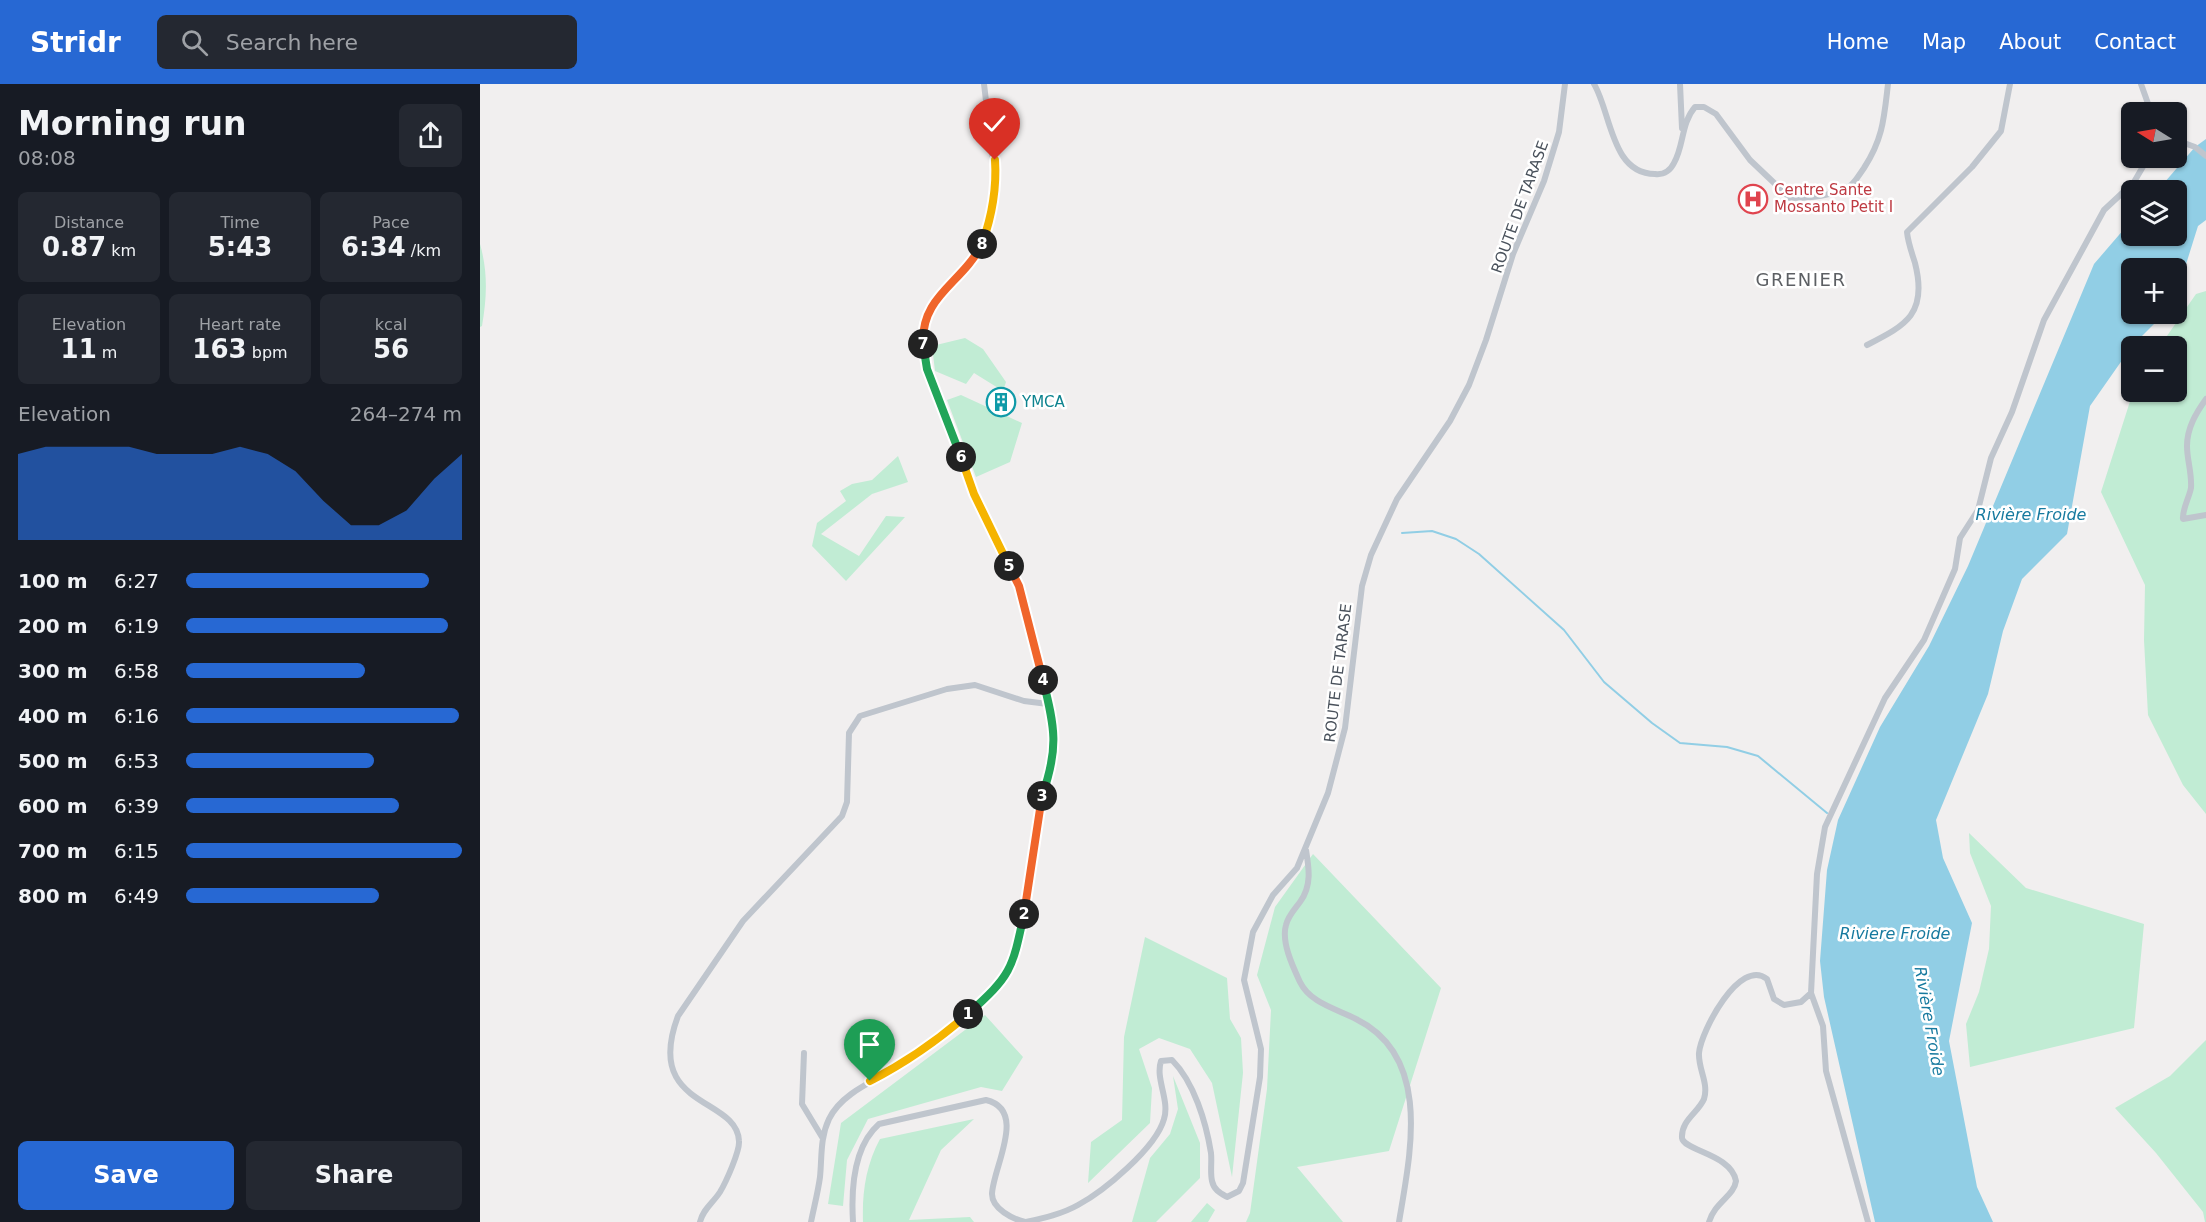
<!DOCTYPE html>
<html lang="en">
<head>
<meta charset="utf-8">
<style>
  body { margin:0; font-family:"DejaVu Sans",sans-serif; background:#242831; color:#f1f3f6; height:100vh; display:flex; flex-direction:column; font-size:22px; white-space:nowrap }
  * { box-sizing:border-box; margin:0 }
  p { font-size:20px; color:#9ea1a6 }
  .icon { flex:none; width:33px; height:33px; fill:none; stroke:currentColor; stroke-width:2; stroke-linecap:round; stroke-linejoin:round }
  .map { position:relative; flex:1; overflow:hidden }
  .drawer { display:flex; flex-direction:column; background:#171b24; width:480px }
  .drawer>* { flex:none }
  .needle { width:39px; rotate:281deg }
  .controls { position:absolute; left:1641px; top:18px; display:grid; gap:12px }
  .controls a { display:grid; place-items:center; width:66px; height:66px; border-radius:9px; background:#171b24; box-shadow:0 2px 4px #0004; font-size:30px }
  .pin { position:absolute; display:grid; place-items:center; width:51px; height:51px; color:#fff; margin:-62px -26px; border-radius:50% 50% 50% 0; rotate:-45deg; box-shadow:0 0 6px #0007 }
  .pin .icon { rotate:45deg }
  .km { position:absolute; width:30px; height:30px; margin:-15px; border-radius:50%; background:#222; color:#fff; font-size:16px; line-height:30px; text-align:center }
  .round { display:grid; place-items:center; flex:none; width:63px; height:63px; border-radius:9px; background:#242831 }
  .summary { display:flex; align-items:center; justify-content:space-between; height:102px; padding:0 18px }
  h1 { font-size:33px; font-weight:800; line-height:45px }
  .metrics { display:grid; grid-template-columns:repeat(3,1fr); gap:9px; height:102px; padding:6px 18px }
  .metrics div { display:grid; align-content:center; border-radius:9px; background:#242831; text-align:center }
  .metrics b { font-size:26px; font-weight:800 }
  .metrics small { font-size:16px; font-weight:400 }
  .metrics p { font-size:16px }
  .chart { height:168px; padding:12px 18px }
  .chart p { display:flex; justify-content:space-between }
  .chart svg { width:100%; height:108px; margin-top:6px; fill:#2768d3; opacity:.7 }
  .cta { display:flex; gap:12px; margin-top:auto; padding:12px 18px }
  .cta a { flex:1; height:69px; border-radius:9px; background:#2768d3; color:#fff; font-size:24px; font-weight:800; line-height:69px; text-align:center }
  .cta a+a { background:#242831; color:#f1f3f6 }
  ul { padding:0 18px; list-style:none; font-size:20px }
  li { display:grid; grid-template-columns:96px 72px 1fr; align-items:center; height:45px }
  li i { height:15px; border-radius:8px; background:#2768d3 }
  header { display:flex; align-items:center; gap:36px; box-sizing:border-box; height:84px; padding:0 30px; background:#2768d3; color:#fff }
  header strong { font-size:28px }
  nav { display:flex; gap:33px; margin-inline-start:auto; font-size:21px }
  .search { width:420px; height:54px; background:#242831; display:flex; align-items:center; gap:15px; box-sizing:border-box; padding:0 21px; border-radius:9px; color:#9ea1a6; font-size:22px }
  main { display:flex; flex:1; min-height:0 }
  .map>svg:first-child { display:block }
  .green { fill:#c1ecd4 }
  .water { fill:#91cee5 }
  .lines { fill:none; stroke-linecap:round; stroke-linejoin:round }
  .stream { stroke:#91cee5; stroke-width:2 }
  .street { stroke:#bfc5cd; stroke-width:6 }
  .split-1-casing { stroke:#fff; stroke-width:12 }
  .split-2-casing { stroke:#fff; stroke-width:12 }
  .split-3-casing { stroke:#fff; stroke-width:12 }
  .split-4-casing { stroke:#fff; stroke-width:12 }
  .split-5-casing { stroke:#fff; stroke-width:12 }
  .split-6-casing { stroke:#fff; stroke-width:12 }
  .split-7-casing { stroke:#fff; stroke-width:12 }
  .split-8-casing { stroke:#fff; stroke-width:12 }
  .split-9-casing { stroke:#fff; stroke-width:12 }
  .split-1 { stroke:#f5b400; stroke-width:8 }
  .split-2 { stroke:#22a559; stroke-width:8 }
  .split-3 { stroke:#f0652b; stroke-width:8 }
  .split-4 { stroke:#22a559; stroke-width:8 }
  .split-5 { stroke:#f0652b; stroke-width:8 }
  .split-6 { stroke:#f5b400; stroke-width:8 }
  .split-7 { stroke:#22a559; stroke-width:8 }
  .split-8 { stroke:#f0652b; stroke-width:8 }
  .split-9 { stroke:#f5b400; stroke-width:8 }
  .labels { text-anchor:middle; stroke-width:5; stroke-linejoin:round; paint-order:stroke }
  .health-label { font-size:15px; fill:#be3a42; stroke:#fff; text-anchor:start }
  .street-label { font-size:15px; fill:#49515b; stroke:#fff }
  .culture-label { font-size:15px; fill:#0d838f; stroke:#fff; text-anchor:start }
  .water-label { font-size:16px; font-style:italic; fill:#177a9f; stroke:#fff }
  .quarter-label { font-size:18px; letter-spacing:1.5px; fill:#5c5f63; stroke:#fff }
</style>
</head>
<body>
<header>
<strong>Stridr</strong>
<div class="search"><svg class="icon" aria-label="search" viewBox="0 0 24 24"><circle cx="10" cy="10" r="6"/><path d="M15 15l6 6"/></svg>Search here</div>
<nav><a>Home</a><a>Map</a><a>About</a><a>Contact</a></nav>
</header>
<main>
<section class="drawer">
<div class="summary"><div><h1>Morning run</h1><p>08:08</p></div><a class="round"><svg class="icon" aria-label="share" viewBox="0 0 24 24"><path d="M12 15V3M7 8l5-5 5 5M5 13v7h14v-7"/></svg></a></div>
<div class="metrics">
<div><p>Distance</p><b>0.87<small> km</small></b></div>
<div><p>Time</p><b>5:43</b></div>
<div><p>Pace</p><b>6:34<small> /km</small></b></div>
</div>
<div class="metrics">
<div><p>Elevation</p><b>11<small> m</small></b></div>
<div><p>Heart rate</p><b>163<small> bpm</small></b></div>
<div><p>kcal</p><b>56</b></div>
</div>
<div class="chart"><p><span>Elevation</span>264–274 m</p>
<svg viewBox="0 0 160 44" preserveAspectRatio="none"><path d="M0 44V9L10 6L20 6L30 6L40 6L50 9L60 9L70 9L80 6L90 9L100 16L110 28L120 38L130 38L140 32L150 19L160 9V44z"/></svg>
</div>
<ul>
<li><b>100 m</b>6:27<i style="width:88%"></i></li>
<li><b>200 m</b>6:19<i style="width:95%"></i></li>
<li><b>300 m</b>6:58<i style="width:65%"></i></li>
<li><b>400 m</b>6:16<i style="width:99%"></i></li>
<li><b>500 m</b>6:53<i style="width:68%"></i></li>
<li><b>600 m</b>6:39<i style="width:77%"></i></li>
<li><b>700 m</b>6:15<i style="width:100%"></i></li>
<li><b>800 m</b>6:49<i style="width:70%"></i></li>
</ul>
<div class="cta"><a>Save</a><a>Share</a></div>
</section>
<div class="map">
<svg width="1726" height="1138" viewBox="0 0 1726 1138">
  <rect width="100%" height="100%" fill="#f1efef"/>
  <path class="green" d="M0,160C8,188 7,213 2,242L0,243Z
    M1726,207V730L1703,701L1668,631L1664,556L1665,501L1621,408L1653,308H1696V262H1680L1716,210Z
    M485,254L503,265L526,298L523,307L494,289L486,300L455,287L452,262Z
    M481,311L542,339L530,378L496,393L467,316Z
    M418,372L428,398L392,410L341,450L379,472L406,432L425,433L366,497L332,462L337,439L366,417L360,407L372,400L392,396Z
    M1489,749L1546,804L1664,840L1654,944L1490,983L1486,940L1499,908L1509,865L1511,822L1490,769Z
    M833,770L961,904L909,1067L817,1083L863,1138H766L770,1129L787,1005L791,926L777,891L795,823Z
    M665,853L747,894L750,935L761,954L763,989L752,1093L732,999L710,965L679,954L659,965L672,1004L670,1039L608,1099L611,1058L642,1036L644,953Z
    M505,931L543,973L522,1007L501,1003L388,1035L367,1076L363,1122L348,1120L361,1039Z
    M1726,956V1138H1725L1723,1128L1676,1069L1635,1024L1690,992Z
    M693,992L720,1059V1094L676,1138H652L670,1074L690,1050L698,1025Z
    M494,1035L461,1066L429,1136L490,1133L494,1138H383C382,1108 386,1081 400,1055Z
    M727,1119L735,1126L728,1138H711Z"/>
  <path class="water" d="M1726,55V136L1718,142L1697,209L1696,184H1652V230H1684L1652,262L1610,322L1587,450L1542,495L1523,547L1508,610L1456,736L1463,774L1492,839L1469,957L1497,1103L1513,1138H1395L1344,913L1340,877L1347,786L1358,736L1400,643L1449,562L1488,482L1614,180L1651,137L1652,152H1696V106H1678L1715,63Z"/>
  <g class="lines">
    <path class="stream" d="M922,449L952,447L976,455L999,470L1084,546L1124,598L1172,639L1200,659L1247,663L1278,672L1347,729"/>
    <path class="street" d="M1114,0C1131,28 1131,90 1175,90C1184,91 1190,87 1194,79C1204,62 1201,39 1215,23H1224L1236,30L1270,76L1310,114C1328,114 1349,112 1366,105C1374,101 1379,91 1384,84C1403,55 1404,34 1408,0
      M1200,0L1202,44
      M1661,0L1671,28
      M1696,56L1715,63L1726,72
      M1387,261C1426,241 1448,230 1435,179C1432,169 1428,159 1427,148L1492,83L1521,47L1530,0
      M1726,315C1716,329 1707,344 1707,362C1707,376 1712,389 1711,404C1709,414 1702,426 1703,435L1726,431
      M826,766C829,784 832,802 820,818C814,826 808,832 806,841C801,858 813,883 820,898C830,919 857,925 876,935C953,973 930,1071 919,1138
      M324,969L322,1020L342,1053
      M220,1138C223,1125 233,1119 240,1108C246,1098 260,1067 259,1057C257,1012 163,1025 198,932L263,837L362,732L367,718L369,649L380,632L467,605L495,601L544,617L568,620
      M331,1138C334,1123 338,1108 340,1093C342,1073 340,1054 349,1035C362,1008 397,996 421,981C455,960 501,925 526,893C547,866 552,759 560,720C566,691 575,675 575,644L539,502L494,410L447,285L443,257L447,228L487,183L501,163L509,138L516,101L504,0
      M373,1138C371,1105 374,1062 399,1040L506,1016C548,1026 513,1083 512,1110C512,1125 533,1135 545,1138
      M546,1138C564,1134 582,1130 598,1121C624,1107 676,1064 684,1035C690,1016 675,995 681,977L692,976C714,998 726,1038 731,1069C732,1078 730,1088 732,1097C734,1106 740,1109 747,1113L759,1107L763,1099L780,993L781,965L764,896L773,848L793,811L817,784L848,709L865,644L882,502L891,471L917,415L970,337L989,301L1006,256L1033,170L1064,97L1079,48L1085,0
      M1229,1138C1235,1118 1254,1112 1256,1097C1251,1070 1204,1067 1202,1054C1201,1036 1218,1029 1224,1015C1229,999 1218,985 1219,969C1221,947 1260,873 1287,895L1294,915L1304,921L1321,918L1331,909
      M1388,1138L1346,987L1343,942L1331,909L1337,790L1345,743L1405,614L1444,556L1475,485L1480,454L1498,426L1511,374L1532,328L1564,236L1624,126L1654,98L1668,74"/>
  </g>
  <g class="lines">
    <g class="split-1-casing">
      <path id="split-1" d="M390,997C425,979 457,957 488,930"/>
    </g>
    <g class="split-2-casing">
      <path id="split-2" d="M488,930C531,891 532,887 544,830"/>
    </g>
    <g class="split-3-casing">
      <path id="split-3" d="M544,830L562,712"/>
    </g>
    <g class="split-4-casing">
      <path id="split-4" d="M562,712C579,664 575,644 563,596"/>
    </g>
    <g class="split-5-casing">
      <path id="split-5" d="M529,482L539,502L563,596"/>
    </g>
    <g class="split-6-casing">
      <path id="split-6" d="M481,373L494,410L529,482"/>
    </g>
    <g class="split-7-casing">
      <path id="split-7" d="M443,260L447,285L481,373"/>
    </g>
    <g class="split-8-casing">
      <path id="split-8" d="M443,260C441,211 482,200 502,160"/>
    </g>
    <g class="split-9-casing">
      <path id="split-9" d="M502,160C512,132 517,106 515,76"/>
    </g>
    <use href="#split-1" class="split-1"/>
    <use href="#split-2" class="split-2"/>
    <use href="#split-3" class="split-3"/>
    <use href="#split-4" class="split-4"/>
    <use href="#split-5" class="split-5"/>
    <use href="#split-6" class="split-6"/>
    <use href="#split-7" class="split-7"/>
    <use href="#split-8" class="split-8"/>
    <use href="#split-9" class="split-9"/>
  </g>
  <defs>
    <g id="hospital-ring" transform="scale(1.5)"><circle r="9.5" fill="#fff" stroke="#e0444e" stroke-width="1.5"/><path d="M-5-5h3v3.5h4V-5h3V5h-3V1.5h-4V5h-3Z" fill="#e0444e"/></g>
    <g id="building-ring" transform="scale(1.5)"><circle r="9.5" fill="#fff" stroke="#0f9aa8" stroke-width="1.5"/><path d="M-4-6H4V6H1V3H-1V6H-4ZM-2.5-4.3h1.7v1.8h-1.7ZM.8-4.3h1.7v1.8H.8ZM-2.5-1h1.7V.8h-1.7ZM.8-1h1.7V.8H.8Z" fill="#0f9aa8"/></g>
  </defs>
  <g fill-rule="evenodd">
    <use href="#hospital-ring" x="1273" y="115"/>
    <use href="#building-ring" x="521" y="318"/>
  </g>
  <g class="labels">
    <g class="health-label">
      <text x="1294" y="111">Centre Sante<tspan x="1294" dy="17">Mossanto Petit I</tspan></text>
    </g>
    <g class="street-label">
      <text transform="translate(1040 123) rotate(-70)" y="5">ROUTE DE TARASE</text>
      <text transform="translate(858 589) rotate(-83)" y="5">ROUTE DE TARASE</text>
    </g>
    <g class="culture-label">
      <text x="542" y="323">YMCA</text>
    </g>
    <g class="water-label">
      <text x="1551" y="436">Rivière Froide</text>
      <text x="1415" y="855">Riviere Froide</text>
      <text transform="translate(1450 937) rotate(80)" y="6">Rivière Froide</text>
    </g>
    <g class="quarter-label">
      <text x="1321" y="202">GRENIER</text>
    </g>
  </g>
</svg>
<div class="controls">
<a><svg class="needle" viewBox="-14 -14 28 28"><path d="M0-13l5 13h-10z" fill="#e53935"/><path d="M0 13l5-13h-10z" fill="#9ea1a6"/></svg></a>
<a><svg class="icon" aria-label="layers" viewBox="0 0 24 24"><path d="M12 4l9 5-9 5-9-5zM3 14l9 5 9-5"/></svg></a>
<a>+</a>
<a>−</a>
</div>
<div class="pin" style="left:390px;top:997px;background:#1e9e55"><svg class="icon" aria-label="arrive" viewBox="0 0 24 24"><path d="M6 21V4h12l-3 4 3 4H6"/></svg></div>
<div class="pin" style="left:515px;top:76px;background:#d93025"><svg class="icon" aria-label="check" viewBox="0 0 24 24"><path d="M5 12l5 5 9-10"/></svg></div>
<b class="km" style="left:488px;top:930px">1</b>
<b class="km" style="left:544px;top:830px">2</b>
<b class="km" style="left:562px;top:712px">3</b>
<b class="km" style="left:563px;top:596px">4</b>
<b class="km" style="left:529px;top:482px">5</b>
<b class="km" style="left:481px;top:373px">6</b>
<b class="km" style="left:443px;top:260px">7</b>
<b class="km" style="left:502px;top:160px">8</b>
</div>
</main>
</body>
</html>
